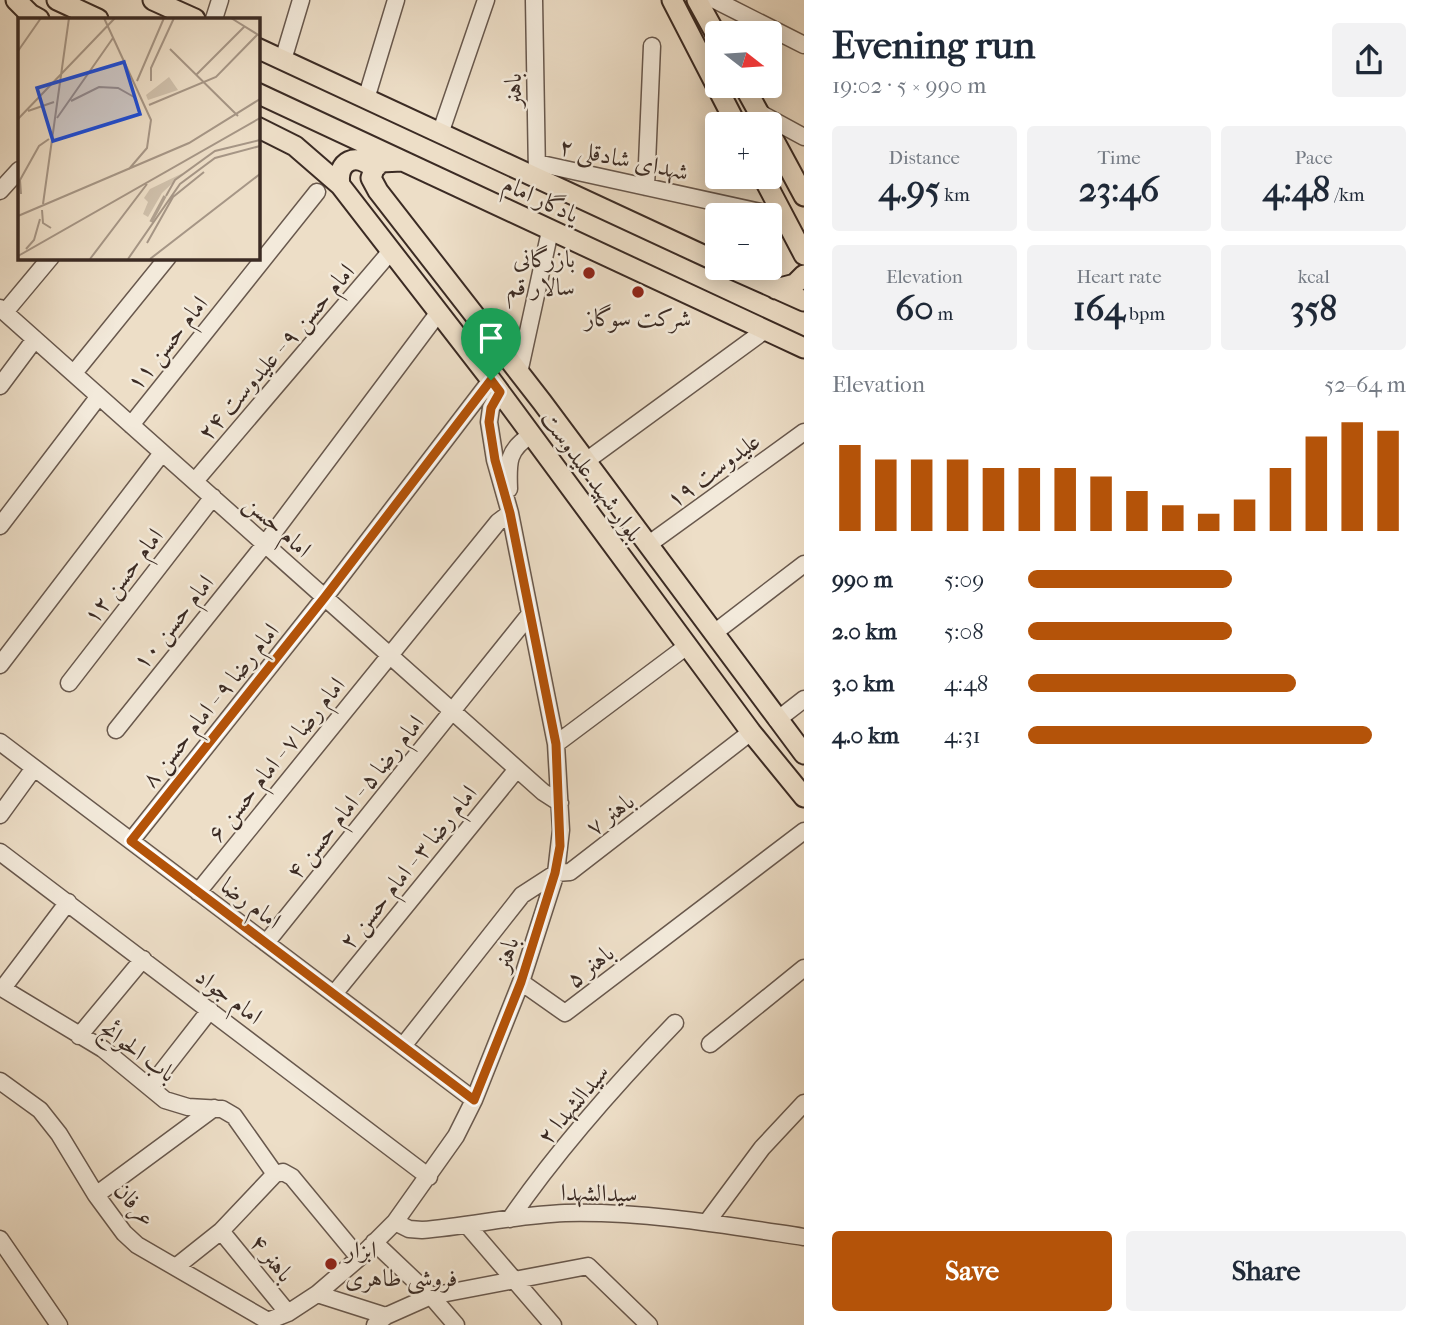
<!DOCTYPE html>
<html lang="en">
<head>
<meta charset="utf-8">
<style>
  body { margin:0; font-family:"IM FELL French Canon",Amiri,serif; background:#f2f2f3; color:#1f2937; height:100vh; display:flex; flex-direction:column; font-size:26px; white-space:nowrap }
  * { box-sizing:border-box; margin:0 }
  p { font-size:23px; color:#747a83 }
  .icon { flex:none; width:38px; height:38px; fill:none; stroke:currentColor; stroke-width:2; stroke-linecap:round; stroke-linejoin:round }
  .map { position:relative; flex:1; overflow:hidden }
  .panel { display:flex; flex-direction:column; background:#fff; width:630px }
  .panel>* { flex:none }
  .needle { width:46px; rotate:107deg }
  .tools { position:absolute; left:705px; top:21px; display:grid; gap:14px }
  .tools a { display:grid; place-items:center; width:77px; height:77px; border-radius:7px; background:#fff; box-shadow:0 4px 18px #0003; font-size:35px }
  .pin { position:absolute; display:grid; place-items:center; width:60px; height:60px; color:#fff; margin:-72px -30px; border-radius:50% 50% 50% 0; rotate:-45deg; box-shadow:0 0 7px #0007 }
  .pin .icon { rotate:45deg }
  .round { display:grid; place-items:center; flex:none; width:74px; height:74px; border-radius:7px; background:#f2f2f3 }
  .overview { display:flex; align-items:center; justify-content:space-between; height:119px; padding:0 28px }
  h1 { font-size:38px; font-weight:800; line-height:52px }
  .metrics { display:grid; grid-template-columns:repeat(3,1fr); gap:10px; height:119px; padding:7px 28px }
  .metrics div { display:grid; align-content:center; border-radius:7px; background:#f2f2f3; text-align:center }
  .metrics b { font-size:35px; font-weight:800 }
  .metrics small { font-size:19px; font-weight:400 }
  .metrics p { font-size:19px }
  .chart { height:196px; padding:14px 28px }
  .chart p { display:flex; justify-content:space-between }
  .chart svg { width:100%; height:126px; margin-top:7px; stroke:#b45309; stroke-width:6 }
  .primary-button { display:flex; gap:14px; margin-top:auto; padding:14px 28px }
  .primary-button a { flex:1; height:80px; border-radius:7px; background:#b45309; color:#fff; font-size:28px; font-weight:800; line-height:80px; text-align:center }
  .primary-button a+a { background:#f2f2f3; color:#1f2937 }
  ul { padding:0 28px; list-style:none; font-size:23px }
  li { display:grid; grid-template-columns:112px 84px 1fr; align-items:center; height:52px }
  li i { height:18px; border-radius:9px; background:#b45309 }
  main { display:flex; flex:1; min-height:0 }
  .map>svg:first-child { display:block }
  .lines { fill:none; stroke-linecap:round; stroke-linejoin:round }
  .minor-casing { stroke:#68584d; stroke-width:19 }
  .major-casing { stroke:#3b2b24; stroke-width:23 }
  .minor { stroke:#f3eadb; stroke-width:16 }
  .major { stroke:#eddec7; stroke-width:19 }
  .route-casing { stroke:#fff; stroke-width:14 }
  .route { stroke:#b45309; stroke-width:9 }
  .poi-dot { fill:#8f2418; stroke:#f3eadb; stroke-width:2.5 }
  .labels { text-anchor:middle; stroke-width:5; stroke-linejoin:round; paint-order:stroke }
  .street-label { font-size:24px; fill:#3b2b24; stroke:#f3eadb }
  .poi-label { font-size:24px; fill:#3b2b24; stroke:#f3eadb; text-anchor:end }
  .inset-river { fill:none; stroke:#b0a190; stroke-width:3.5 }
  .inset-road { fill:none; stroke:#a69686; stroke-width:2 }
  .view { fill:#1d4ed8; fill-opacity:0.15; stroke:#1d4ed8; stroke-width:3.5 }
  .inset-edge { fill:none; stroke:#3b2b24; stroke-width:3.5 }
</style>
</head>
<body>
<main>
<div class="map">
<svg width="804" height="1325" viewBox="0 0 804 1325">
  <rect width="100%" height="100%" fill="#eddec7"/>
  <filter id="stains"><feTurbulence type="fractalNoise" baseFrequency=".00286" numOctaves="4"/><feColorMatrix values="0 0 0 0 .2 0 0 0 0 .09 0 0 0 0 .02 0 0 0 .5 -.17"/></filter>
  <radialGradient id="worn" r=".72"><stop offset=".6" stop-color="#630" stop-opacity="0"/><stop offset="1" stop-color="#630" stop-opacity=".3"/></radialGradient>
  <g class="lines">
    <g class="minor-casing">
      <path id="minor" d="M534,0L537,174
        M715,0L804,45
        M214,19L220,0
        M283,60L301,0
        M366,99L396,0
        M758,112L804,137
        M440,134L486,0
        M537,163L783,217
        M646,187L652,46
        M0,191L19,170
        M0,308L543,792L560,803
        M5,312L51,257
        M74,373L168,257
        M519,373L550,231
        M0,386L35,339
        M131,425L317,192
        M586,461L764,331
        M195,481L391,251
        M509,489C508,463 507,450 531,435
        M0,526L99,396
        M649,544L804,432
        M714,633L804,564
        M0,665L162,453
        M69,683L213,497
        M777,720L804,699
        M116,730L265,544L439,312
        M0,742L474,1100
        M556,744L687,646
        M0,815L34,768
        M131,841L325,597L491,380
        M0,852L429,1177
        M198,892L498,522L510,513
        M266,943L530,614
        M521,982L565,1013L804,831
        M0,987L103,1049L165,1100L188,1107L222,1109L234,1116L275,1174L283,1172L292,1177L359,1258
        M3,988L68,902
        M334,994L517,769
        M79,1036L143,959
        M710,1044L804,968
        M403,1046L522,895L556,873L570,872L751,732
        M0,1081L40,1110L59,1134L96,1195L124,1233L137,1245L268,1321L288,1313L317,1294L359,1258L395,1222L456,1136L474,1100L521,982L556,873L561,830L556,744L510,513L495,460L489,422L491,408L500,392
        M150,1087L210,1010
        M96,1195L214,1108
        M510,1219C556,1152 618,1082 675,1023
        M395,1222L409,1229L422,1230C470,1226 517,1215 565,1213C645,1211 725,1225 804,1237
        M707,1222L762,1148L804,1103
        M467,1225L553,1325
        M221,1231L288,1313
        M0,1239L59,1325
        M374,1242L431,1296L456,1325
        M177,1266L221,1231L275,1174
        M317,1294L386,1316
        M375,1325L386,1316L431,1296L588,1266L649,1325"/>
    </g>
    <g class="major-casing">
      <path id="major" d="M16,0L30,14L39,19
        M57,0L98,19
        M153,0L195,19
        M672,0L736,124
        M697,0L718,38
        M257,48L718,262
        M744,86L765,124
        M257,93L804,348
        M257,127L295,146L340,185L491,380L751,732L804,797
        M770,133L804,196
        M402,161L381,162L374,169L371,178L378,191L542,402L804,754
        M763,177L804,255
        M340,185C336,161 357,151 374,169
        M730,268L804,301
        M776,289L795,284L804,275"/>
    </g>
    <use href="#minor" class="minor"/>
    <use href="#major" class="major"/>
  </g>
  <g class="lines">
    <g class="route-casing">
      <path id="route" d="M491,380L500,392L491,408L489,422L495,460L510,513L556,744L560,846L555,873L521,982L474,1100L131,841L325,597Z"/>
    </g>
    <use href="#route" class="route"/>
  </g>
  <g class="poi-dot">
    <circle cx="589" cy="273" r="7"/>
    <circle cx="638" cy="292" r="7"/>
    <circle cx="331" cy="1264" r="7"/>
  </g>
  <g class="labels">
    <g class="street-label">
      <text transform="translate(513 90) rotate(-91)" y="8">باهنر</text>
      <text transform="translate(624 159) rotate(12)" y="8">شهدای شادقلی ۲</text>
      <text transform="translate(541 199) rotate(25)" y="8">یادگار امام</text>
      <text transform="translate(167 343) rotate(-51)" y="8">امام حسن ۱۱</text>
      <text transform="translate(276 352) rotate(-49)" y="8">امام حسن ۹ - علیدوست ۲۴</text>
      <text transform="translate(713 470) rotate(-36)" y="8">علیدوست ۱۹</text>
      <text transform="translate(592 476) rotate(54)" y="8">بلوار شهید علیدوست</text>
      <text transform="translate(278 526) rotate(42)" y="8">امام حسن</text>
      <text transform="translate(123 576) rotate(-52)" y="8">امام حسن ۱۲</text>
      <text transform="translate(173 622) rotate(-51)" y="8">امام حسن ۱۰</text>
      <text transform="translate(210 705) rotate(-51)" y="8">امام رضا ۹ - امام حسن ۸</text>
      <text transform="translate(276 759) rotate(-51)" y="8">امام رضا ۷ - امام حسن ۶</text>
      <text transform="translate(355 797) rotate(-51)" y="8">امام رضا ۵ - امام حسن ۴</text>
      <text transform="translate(610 814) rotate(-37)" y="8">باهنر ۷</text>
      <text transform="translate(408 867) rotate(-51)" y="8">امام رضا ۳ - امام حسن ۲</text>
      <text transform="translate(251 903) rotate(37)" y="8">امام رضا</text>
      <text transform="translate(506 954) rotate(-72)" y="8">باهنر</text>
      <text transform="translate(590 966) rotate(-38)" y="8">باهنر ۵</text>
      <text transform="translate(229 996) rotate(37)" y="8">امام جواد</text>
      <text transform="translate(138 1051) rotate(36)" y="8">باب الحوائج</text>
      <text transform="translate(573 1104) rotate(-50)" y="8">سیدالشهدا ۲</text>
      <text transform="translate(599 1193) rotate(1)" y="8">سیدالشهدا</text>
      <text transform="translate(135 1204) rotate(49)" y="8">عرفان</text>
      <text transform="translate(272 1258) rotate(51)" y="8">باهنر ۴</text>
    </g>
    <g class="poi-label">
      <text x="575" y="267">بازرگانی<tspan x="575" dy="28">سالار قم</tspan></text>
      <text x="638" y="326" text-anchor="middle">شرکت سوگاز</text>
      <text x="345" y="1258" text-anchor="start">ابزار<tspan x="345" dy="28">فروشی طاهری</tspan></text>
    </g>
  </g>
  <g transform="translate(18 18)">
    <rect width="242" height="242" fill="#eddec7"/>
    <path d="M151,59L160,72L130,82L128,77ZM165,155L144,175L130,199L125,196L130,184L126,180L132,171Z" fill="#cfc0ab"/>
    <path class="inset-river" d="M133,204L147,178"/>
    <path class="inset-road" d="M86,0L133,102L129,130L111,151M213,0L242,18M152,31L220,98M0,33L23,0M178,57L226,9M119,63L146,0M133,63V50L156,0M53,83L81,69L100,70L116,79M131,87L198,59L239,17M10,93L36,84M39,100L95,20M0,101L97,0M3,176L2,162L21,128L31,121M148,178L157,162L197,133L242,122M25,186L51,0M24,192L25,205L33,210M0,198L171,125L242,81M129,225L155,179L186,154M8,231L16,222L22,201M0,238L242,100M72,241L129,166M110,241L162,166L197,140L242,128M132,241L242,156"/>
    <path class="view" d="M106,44L122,96L35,123L19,70Z"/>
    <rect width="242" height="242" class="inset-edge"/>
  </g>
  <rect width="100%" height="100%" filter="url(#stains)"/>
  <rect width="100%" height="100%" fill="url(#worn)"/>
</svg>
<div class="tools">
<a><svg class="needle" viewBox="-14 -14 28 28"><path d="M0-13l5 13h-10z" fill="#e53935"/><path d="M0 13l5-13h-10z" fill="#747a83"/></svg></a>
<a>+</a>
<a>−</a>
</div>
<div class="pin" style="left:491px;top:380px;background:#1e9e55"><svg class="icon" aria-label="arrive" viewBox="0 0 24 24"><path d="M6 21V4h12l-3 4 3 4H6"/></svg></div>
</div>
<section class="panel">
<div class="overview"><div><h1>Evening run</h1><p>19:02 · 5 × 990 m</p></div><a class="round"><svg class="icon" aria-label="share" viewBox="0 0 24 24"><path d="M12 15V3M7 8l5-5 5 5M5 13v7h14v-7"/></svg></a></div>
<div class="metrics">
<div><p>Distance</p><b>4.95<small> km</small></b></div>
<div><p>Time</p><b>23:46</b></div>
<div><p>Pace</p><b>4:48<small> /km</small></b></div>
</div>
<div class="metrics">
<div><p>Elevation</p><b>60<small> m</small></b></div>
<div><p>Heart rate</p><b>164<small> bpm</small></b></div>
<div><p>kcal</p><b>358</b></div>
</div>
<div class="chart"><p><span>Elevation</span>52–64 m</p>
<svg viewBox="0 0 160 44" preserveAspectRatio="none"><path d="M5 44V14M15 44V19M25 44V19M35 44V19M45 44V22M55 44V22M65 44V22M75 44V25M85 44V30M95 44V35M105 44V38M115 44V33M125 44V22M135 44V11M145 44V6M155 44V9"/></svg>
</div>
<ul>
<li><b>990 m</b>5:09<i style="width:54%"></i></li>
<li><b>2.0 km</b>5:08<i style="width:54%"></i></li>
<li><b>3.0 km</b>4:48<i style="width:71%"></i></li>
<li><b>4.0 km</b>4:31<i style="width:91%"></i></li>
</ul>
<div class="primary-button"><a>Save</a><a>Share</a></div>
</section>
</main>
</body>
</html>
